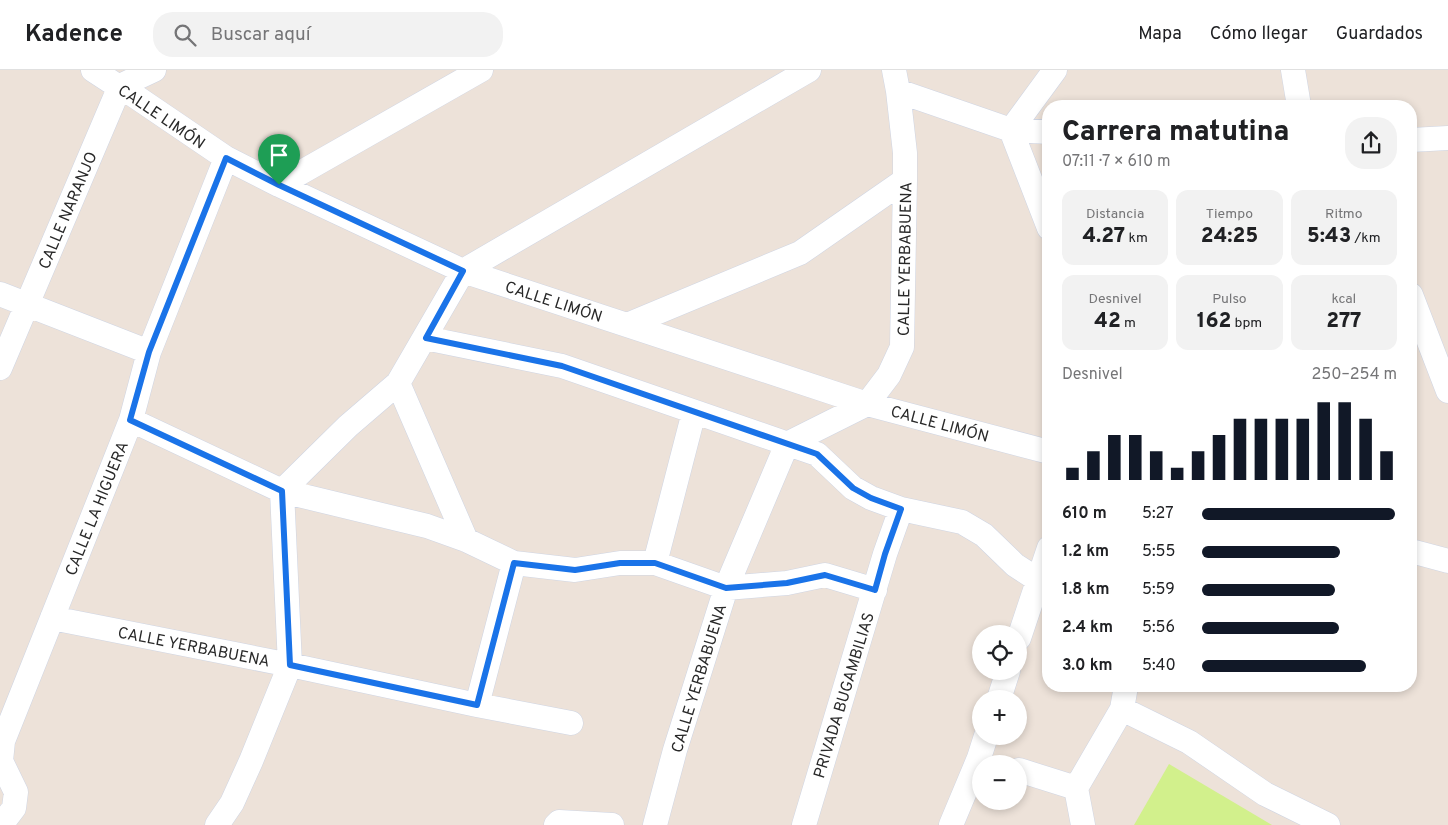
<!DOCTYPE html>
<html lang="es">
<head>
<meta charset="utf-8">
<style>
  body { margin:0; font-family:Overpass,sans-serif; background:#f2f2f2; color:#202124; height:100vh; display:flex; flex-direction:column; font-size:19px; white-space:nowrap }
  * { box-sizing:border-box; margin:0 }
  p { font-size:16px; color:#757577 }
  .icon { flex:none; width:28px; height:28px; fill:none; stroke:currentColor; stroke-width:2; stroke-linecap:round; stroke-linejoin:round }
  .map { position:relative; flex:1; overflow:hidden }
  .side { position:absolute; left:1042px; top:30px; width:375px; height:592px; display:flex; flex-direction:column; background:#fff; border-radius:20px; box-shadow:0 2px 8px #0003 }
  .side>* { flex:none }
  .fabs { position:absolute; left:972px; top:555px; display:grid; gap:10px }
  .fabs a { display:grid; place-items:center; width:55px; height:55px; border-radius:50%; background:#fff; box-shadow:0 2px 8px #0003; font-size:25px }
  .pin { position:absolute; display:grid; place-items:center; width:42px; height:42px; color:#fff; margin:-51px -21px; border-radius:50% 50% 50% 0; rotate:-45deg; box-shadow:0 0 5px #0007 }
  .pin .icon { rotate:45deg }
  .round { display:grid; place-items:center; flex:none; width:52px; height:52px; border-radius:20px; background:#f2f2f2 }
  .headline { display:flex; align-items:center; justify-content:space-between; height:85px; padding:0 20px }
  h1 { font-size:28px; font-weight:800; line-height:38px }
  .stats { display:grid; grid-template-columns:repeat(3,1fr); gap:8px; height:85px; padding:5px 20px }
  .stats div { display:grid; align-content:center; border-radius:12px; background:#f2f2f2; text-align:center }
  .stats b { font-size:21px; font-weight:800 }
  .stats small { font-size:14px; font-weight:400 }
  .stats p { font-size:14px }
  .chart { height:140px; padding:10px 20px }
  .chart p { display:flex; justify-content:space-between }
  .chart svg { width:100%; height:90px; margin-top:5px; stroke:#111827; stroke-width:6 }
  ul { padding:0 20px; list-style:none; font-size:16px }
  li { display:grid; grid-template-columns:80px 60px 1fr; align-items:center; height:38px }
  li i { height:12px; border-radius:6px; background:#111827 }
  header { display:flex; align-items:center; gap:30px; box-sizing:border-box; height:70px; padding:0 25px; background:#fff; border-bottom:1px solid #e0e0e0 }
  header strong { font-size:24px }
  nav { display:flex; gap:28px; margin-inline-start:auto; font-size:18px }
  .search { width:350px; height:45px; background:#f2f2f2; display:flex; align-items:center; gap:12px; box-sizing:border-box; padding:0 18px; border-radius:20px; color:#757577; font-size:19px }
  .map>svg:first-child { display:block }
  .pitch { fill:#d2f08c }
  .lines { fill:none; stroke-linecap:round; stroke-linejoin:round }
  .minor-casing { stroke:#cfd5e3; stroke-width:25 }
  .minor { stroke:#fff; stroke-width:24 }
  .route-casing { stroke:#fff; stroke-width:10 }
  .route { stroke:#1a73e8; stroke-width:6 }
  .labels { text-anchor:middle; stroke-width:5; stroke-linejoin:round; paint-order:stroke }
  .street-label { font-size:16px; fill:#292929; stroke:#fff }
</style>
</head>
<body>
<header>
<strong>Kadence</strong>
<div class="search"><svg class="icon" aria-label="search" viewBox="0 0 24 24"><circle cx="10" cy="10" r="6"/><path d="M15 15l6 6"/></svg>Buscar aquí</div>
<nav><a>Mapa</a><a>Cómo llegar</a><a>Guardados</a></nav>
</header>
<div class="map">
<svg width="1448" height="755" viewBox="0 0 1448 755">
  <rect width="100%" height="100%" fill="#ede2d9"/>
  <path class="pitch" d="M1169,694L1272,755H1134Z"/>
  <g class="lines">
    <g class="minor-casing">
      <path id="minor" d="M93,0L119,17L120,16L226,88L279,115L463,201L867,334L1049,382
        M894,0L898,21L1011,60L1049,62
        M1293,0L1299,36
        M1011,60L1049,158
        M1011,60L1055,0
        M1411,70L1448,68
        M279,115L481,0
        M0,224L149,282
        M1411,225L1448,321
        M627,255L800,183L905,110
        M425,268L562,296L817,384L853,418L871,428L901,439L962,452L984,465L1015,495L1038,510L1049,515
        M0,298L120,16L154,0
        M398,313L466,470
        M131,350L282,421L427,456L466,470L514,493L575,500L620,493H655L726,518L787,513L825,505L875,520
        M1411,481L1448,491
        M655,493L694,342
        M52,548L290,595L477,635L571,653
        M1019,568L1049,478
        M999,629L1008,601
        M477,635L514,493
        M1122,639L1189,672L1265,724L1328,755
        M1019,700L1076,718
        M1,755L14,738L16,722L1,691L3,671L114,393L131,350L149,282L226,88
        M217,755L232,733L251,691L290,595L282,421L348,356L398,313L463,201L809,0
        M556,755L559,752L612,755
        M655,755L675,680L726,518L787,374L867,334L889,305L902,277L905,110V83L898,21
        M804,755L885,484L901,439
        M951,755L979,688L986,666
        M1083,755L1076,718L1122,639L1126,616"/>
    </g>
    <use href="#minor" class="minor"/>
  </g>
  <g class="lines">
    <g class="route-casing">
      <path id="route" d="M226,88L279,115L463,201L426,268L562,296L817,384L853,418L871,428L901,439L885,484L875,520L825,505L787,513L726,518L655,493H620L575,500L514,493L477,635L290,595L282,421L130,350L149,282Z"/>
    </g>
    <use href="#route" class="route"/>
  </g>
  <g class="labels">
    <g class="street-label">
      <text transform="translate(162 46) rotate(34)" y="6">CALLE LIMÓN</text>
      <text transform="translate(67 140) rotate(-67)" y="6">CALLE NARANJO</text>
      <text transform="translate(904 189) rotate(-89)" y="6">CALLE YERBABUENA</text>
      <text transform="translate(554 231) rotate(18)" y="6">CALLE LIMÓN</text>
      <text transform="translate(940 353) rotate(15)" y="6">CALLE LIMÓN</text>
      <text transform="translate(96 438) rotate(-68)" y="6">CALLE LA HIGUERA</text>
      <text transform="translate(194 576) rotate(11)" y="6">CALLE YERBABUENA</text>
      <text transform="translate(698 608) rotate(-73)" y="6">CALLE YERBABUENA</text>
      <text transform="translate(843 625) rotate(-73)" y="6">PRIVADA BUGAMBILIAS</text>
    </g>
  </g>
</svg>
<div class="fabs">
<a><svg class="icon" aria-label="locate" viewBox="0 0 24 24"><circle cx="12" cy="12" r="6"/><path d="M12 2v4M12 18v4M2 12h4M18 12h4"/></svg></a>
<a>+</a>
<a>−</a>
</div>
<div class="pin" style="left:279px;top:115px;background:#1e9e55"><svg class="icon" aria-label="arrive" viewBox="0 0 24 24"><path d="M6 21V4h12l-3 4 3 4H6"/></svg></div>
<section class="side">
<div class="headline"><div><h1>Carrera matutina</h1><p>07:11 · 7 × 610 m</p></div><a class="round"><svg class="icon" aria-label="share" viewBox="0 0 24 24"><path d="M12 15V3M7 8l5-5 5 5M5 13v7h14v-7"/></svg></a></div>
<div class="stats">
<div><p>Distancia</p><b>4.27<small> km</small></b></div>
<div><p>Tiempo</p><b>24:25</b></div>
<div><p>Ritmo</p><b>5:43<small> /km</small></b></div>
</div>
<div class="stats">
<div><p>Desnivel</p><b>42<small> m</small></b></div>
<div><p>Pulso</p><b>162<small> bpm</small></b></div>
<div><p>kcal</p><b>277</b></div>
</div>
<div class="chart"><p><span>Desnivel</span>250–254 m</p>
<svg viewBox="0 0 160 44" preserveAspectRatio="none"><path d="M5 44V38M15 44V30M25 44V22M35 44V22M45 44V30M55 44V38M65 44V30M75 44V22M85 44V14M95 44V14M105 44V14M115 44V14M125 44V6M135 44V6M145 44V14M155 44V30"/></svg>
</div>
<ul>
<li><b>610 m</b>5:27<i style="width:99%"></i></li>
<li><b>1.2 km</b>5:55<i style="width:71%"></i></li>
<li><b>1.8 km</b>5:59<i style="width:68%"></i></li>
<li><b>2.4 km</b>5:56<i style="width:70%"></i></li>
<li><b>3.0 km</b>5:40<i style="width:84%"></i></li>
</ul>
</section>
</div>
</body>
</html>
